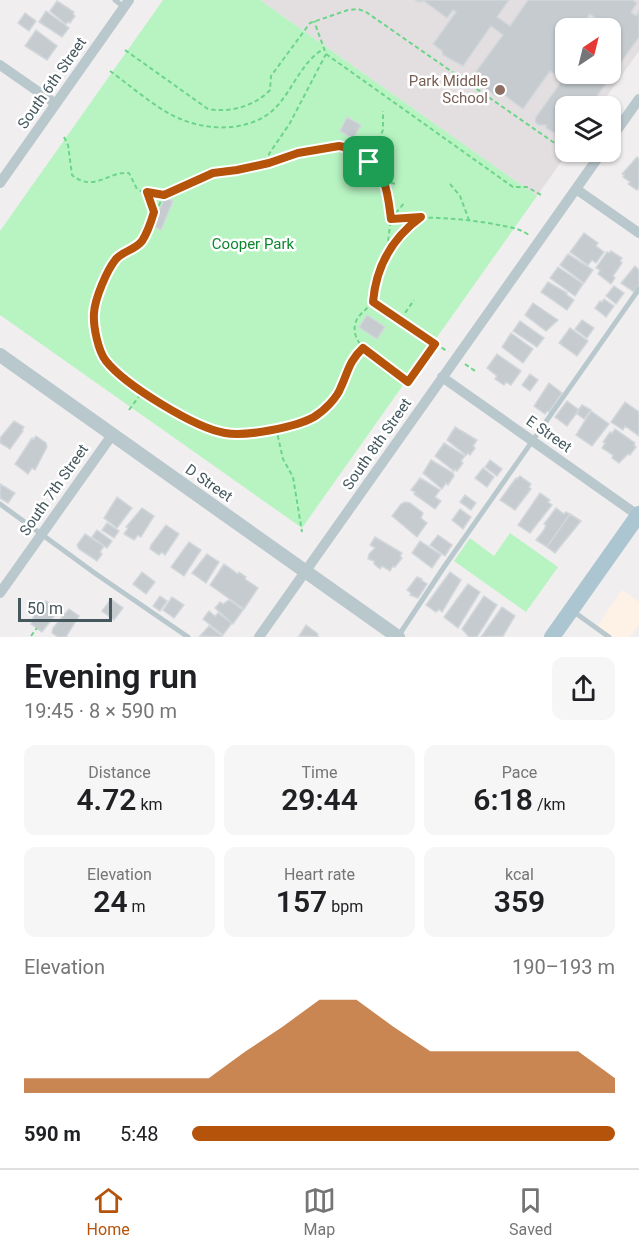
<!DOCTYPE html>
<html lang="en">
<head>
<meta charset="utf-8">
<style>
  body { margin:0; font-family:Roboto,sans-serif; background:#f6f6f6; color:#202124; height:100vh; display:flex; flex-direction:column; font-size:22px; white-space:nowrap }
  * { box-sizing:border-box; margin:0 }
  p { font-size:20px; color:#757577 }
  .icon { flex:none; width:33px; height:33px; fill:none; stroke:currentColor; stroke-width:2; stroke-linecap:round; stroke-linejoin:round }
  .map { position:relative; height:637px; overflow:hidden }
  .details { display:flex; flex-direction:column; background:#fff; flex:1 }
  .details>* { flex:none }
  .needle { width:39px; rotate:35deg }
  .controls { position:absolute; left:555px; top:18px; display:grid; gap:12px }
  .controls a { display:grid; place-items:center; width:66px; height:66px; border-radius:12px; background:#fff; box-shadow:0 2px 4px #0004; font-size:30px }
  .scale { position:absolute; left:18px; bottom:15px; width:94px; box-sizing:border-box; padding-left:6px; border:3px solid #45585e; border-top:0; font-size:16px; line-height:21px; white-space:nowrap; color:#45585e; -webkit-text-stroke:4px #fff; paint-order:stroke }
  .pin { position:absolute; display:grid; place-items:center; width:51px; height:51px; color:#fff; margin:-26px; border-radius:12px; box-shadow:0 3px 9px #0006 }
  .round { display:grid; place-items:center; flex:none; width:63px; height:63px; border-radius:12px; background:#f6f6f6 }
  .head { display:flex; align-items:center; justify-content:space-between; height:102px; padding:0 24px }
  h1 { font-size:33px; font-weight:600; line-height:45px }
  .stats { display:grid; grid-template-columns:repeat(3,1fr); gap:9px; height:102px; padding:6px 24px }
  .stats div { display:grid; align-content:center; border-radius:12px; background:#f6f6f6; text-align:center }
  .stats b { font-size:30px; font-weight:600 }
  .stats small { font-size:16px; font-weight:400 }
  .stats p { font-size:16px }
  .chart { height:168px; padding:12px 24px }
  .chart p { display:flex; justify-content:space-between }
  .chart svg { width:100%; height:108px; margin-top:6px; fill:#b45309; opacity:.7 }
  ul { padding:0 24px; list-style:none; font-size:20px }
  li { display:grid; grid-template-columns:96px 72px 1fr; align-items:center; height:45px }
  li i { height:15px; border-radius:8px; background:#b45309 }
  .dock { display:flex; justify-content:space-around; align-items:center; height:84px; border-top:2px solid #e0e0e0; background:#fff; font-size:16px; color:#757577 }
  .dock a { display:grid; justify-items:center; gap:3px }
  .dock .current { color:#b45309 }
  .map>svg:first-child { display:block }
  .commercial { fill:#fef2e6 }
  .education { fill:#e3dfe1; fill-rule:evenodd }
  .green { fill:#b8f4c2 }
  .building { fill:#c5cbcf; stroke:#d2d7db; stroke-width:1.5; fill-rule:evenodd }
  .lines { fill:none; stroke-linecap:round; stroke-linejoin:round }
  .path { stroke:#6dd58a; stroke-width:2; stroke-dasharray:4.5 3; stroke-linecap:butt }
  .service { stroke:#b9c8cd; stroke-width:5 }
  .minor { stroke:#b9c8cd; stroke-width:10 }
  .tertiary { stroke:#b9c8cd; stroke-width:14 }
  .primary { stroke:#abc6d1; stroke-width:16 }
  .route-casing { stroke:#fff; stroke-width:12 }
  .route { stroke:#b45309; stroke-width:8 }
  .education-dot { fill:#8d6e63; stroke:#fff; stroke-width:2 }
  .labels { text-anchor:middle; stroke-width:5; stroke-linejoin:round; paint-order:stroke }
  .education-label { font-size:15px; fill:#785e54; stroke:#fff; text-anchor:end }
  .street-label { font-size:15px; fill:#45585e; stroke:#fff }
  .park-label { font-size:15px; fill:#0d882f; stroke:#fff }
</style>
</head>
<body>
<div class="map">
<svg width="639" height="637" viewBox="0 0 639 637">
  <rect width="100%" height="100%" fill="#f1eeef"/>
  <path class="commercial" d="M622,590L639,602V625L630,637H609L596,628Z"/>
  <path class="education" d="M260,0H639V51L600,106H566V152H568L537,196ZM566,28H610V74H566Z"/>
  <path class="green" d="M163,0H260L537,196L302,528L0,315V231Z
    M510,533L558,567L526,612L454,561L470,538L494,556Z"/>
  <path class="building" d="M415,0H509L497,17L510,26L528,0H633L637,3L631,12L636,16L639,11V37L590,106H566V138L556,131L554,133L546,128V125H538L535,121L536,117L564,78L561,76L559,78L550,71L523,109L503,94L496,96L480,85L479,76L475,73L503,35L491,26L463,66L443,55L442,51L433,44L456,12L453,10L447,18L424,1L419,2ZM590,14L602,23L599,28H610V74H566V66L558,61L566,50V28H581Z
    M57,1L74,12L73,14L75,16L70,23L68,22L66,24L50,11Z
    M46,11L69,28L62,37L39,22Z
    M25,13L36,21L29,31L18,23Z
    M36,30L57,46L47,60L25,46Z
    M347,117L361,125L353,139L340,131Z
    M637,157L639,159V188L637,190L628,184L630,182L623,177L624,175L622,174Z
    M165,197L173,201L161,230L152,226Z
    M584,233L598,243L596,246L604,252L596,263L592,260L588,265L570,252Z
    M611,251L622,258L620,261L622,263L613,276L615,278L611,284L598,274L600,270L596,268L607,252L609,253Z
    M568,254L593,270L584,283L560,265Z
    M635,266L639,270V285L634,292L621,283Z
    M558,267L583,284L575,296L550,278Z
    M548,282L567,293L566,294L574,300L567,310L541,292Z
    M614,286L624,293L616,304L606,296Z
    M604,299L614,306L606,317L595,308L600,301L602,302Z
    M533,303L558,320L546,331L525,315Z
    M367,315L385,327L377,339L359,327Z
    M582,320L594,328L587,338L575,329Z
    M520,321L544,338L537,347L513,331Z
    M570,328L588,341L577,356L559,343Z
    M511,333L533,349L523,363L502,347Z
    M497,354L521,371L511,385L506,382L504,385L495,379L497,376L487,368Z
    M530,374L538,380L530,391L522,385Z
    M549,383L562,393L549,412L547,411L545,414L534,406Z
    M567,401L579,410L567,426L555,417Z
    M625,402L639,412V436L625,426L623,430L611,422Z
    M582,405L591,410L584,419L576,413Z
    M591,411L609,424L592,446L576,435Z
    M14,421L24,427L22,430L23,431L10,449L0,443V438Z
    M455,427L477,440L473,446L475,448L470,455L468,453L466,455L447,440Z
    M615,429L635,443L634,445L636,447L630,455L628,454L619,463L612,458L613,455L602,448L605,443L603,442L610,432L612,433Z
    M36,436L46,443L47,447L35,470L32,468L28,474L15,464L32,438L34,439Z
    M444,443L465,456L461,461L463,463L457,471L455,469L454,471L435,456Z
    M431,460L453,473L454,476L448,485L446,483L442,489L423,473Z
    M490,460L502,469L497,476L485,467Z
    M483,468L494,477L487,487L475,478Z
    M520,476L531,484L529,487L531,489L515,510L500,500L516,478L517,479Z
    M420,478L440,490L435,497L441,501L435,509L414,494L415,492L411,490Z
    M0,484L15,493L8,503L0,498Z
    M540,493L550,500L548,502L552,505L530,533L518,525Z
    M465,495L476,503L471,510L460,502Z
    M117,497L132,508L117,528L104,518Z
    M405,502L410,503L423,513L421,518L427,523L417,537L392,516L401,504Z
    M142,508L154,516L141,537L138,535L134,540L124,534L128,528L126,527Z
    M556,508L564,514L566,512L570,514L547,547L536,540L544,530L546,525L544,524Z
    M460,509L471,517L463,529L452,520Z
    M570,514L581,521L555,553L547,547Z
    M107,523L119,531L114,538L102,530Z
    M166,525L179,534L165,555L162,552L159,555L150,549L151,545Z
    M97,530L112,541L107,548L92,537Z
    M85,534L104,546L100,552L102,554L97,561L79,549L77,545Z
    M438,535L452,545L445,556L430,545Z
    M375,537L402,553L400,556L402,558L395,567L393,566L390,571L382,566L380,569L374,564V561L368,559L369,554L375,548L370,545Z
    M420,541L441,555L432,568L412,553Z
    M189,542L201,550L184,576L171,567Z
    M207,554L219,562L206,583L192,573Z
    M224,564L238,574L239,572L246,577L245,579L258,588L244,609L210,585Z
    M142,572L155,582L146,594L133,584Z
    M450,572L461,580L442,612L439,609L436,612L426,605Z
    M417,577L422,579L421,580L427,584L418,598L410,595L411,593L407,590Z
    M468,584L480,592L458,628L444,617Z
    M160,596L167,601L160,611L153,606Z
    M484,596L497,605L477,637H469L462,629Z
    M172,597L184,605L174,618L163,610Z
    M111,599L123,608L114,620L102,611Z
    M229,600L243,610L233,624L215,608L220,602L223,604Z
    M46,601L59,610L42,632L31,624L35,613Z
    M502,607L515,616L503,636L481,637Z
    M69,609L79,616L66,637H58L52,633L53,628Z
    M209,611L215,616L218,613L232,623L223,635L203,619Z
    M306,625L318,634L317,636L319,637L299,636Z
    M209,626L222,636V637L200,636Z"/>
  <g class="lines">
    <path class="path" d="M125,50L208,109C230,113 255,106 270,90L271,76L310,23L348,10L358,9L366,12L566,151
      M326,54L513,187H527L541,195
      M110,71C131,86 160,112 183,120C213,132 256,131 278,105C293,88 304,59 324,49
      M64,137L68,145L72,175C94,193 108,171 129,173L137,189C167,205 185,180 213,173C231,169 249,168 267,164C291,157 313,147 338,146C348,146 354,151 362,157C389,175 393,203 389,234C387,254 378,271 374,291C373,295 374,300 371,304C365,311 357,315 355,325C350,349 392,370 408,382L435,344
      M369,161L383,130V111
      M269,163V154L290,123L326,54L314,21
      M384,179L395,184
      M450,184L460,196L469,220
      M147,193L155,212
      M164,195C156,209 152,228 142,240C135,249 125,250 117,259C107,269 95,298 94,312C93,325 98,350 106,360C122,383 197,428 225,433C245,437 295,427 313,417C324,411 336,398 341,387C349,371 348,362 363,348
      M391,219C426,216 459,218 494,224C507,227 517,227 529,235
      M391,219L405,202
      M388,251L406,229L419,218
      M373,302L393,314L448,352
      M401,319L414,300
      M465,364L475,371
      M129,410L143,391
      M276,428L283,459L293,477L302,532
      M31,636L37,628"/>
    <path class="service" d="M115,0L124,7
      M0,504L96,574L188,637
      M574,612L609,637
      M399,635L444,567L639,289"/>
    <path class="minor" d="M0,65L56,104
      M610,140L639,99
      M0,183L129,0
      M576,189L639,233
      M442,377L639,516
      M0,593L112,435
      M259,637L602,152"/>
    <path class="tertiary" d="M0,355L398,637"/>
    <path class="primary" d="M552,637L639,514"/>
  </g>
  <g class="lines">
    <g class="route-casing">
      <path id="route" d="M339,146C348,147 353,151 361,156C387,174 387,189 391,219L421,217C392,238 376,267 373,302L435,344L408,382L363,348C349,361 348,372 341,387C337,398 324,411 314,417C296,427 246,437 225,433C195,428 125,385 106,361C98,351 93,326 94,313C95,298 107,270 116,259C123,251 135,250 142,241C148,232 151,222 154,212L147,192L164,195L213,173L237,170L269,163L298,153Z"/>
    </g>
    <use href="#route" class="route"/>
  </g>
  <circle class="education-dot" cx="500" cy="90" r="6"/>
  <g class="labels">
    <g class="education-label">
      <text x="488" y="86">Park Middle<tspan x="488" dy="17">School</tspan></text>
    </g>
    <g class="street-label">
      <text transform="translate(52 83) rotate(-55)" y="5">South 6th Street</text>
      <text transform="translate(549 434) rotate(35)" y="5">E Street</text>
      <text transform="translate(377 444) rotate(-55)" y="5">South 8th Street</text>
      <text transform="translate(209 483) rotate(35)" y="5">D Street</text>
      <text transform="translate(54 490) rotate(-55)" y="5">South 7th Street</text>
    </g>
    <g class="park-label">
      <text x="253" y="249">Cooper Park</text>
    </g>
  </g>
</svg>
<div class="controls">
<a><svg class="needle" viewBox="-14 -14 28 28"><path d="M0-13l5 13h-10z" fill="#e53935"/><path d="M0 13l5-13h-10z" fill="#757577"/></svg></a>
<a><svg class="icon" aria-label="layers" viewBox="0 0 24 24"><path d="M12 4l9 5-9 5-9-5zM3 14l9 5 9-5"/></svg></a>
</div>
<div class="scale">50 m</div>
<div class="pin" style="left:369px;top:162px;background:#1e9e55"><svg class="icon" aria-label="arrive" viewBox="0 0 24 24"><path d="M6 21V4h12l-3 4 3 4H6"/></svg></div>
</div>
<section class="details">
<div class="head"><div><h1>Evening run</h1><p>19:45 · 8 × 590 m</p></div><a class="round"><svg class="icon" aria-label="share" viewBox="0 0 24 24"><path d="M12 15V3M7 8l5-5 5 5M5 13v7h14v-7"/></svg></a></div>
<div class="stats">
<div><p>Distance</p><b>4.72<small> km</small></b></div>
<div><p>Time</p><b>29:44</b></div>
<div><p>Pace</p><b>6:18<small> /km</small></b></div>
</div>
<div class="stats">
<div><p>Elevation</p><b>24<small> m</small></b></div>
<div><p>Heart rate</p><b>157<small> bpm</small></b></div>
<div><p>kcal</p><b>359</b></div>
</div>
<div class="chart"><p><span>Elevation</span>190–193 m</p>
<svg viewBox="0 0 160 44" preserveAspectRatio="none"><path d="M0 44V38L10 38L20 38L30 38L40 38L50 38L60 27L70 17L80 6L90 6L100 17L110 27L120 27L130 27L140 27L150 27L160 38V44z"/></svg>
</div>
<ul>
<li><b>590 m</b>5:48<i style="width:100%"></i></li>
</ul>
</section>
<nav class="dock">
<a class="current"><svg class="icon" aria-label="home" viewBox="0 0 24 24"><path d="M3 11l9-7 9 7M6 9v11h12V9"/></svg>Home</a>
<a><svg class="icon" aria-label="map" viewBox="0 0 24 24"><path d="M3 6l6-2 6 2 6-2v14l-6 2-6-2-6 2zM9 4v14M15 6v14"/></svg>Map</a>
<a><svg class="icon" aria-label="saved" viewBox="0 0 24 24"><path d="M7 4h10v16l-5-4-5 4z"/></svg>Saved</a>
</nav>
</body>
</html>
